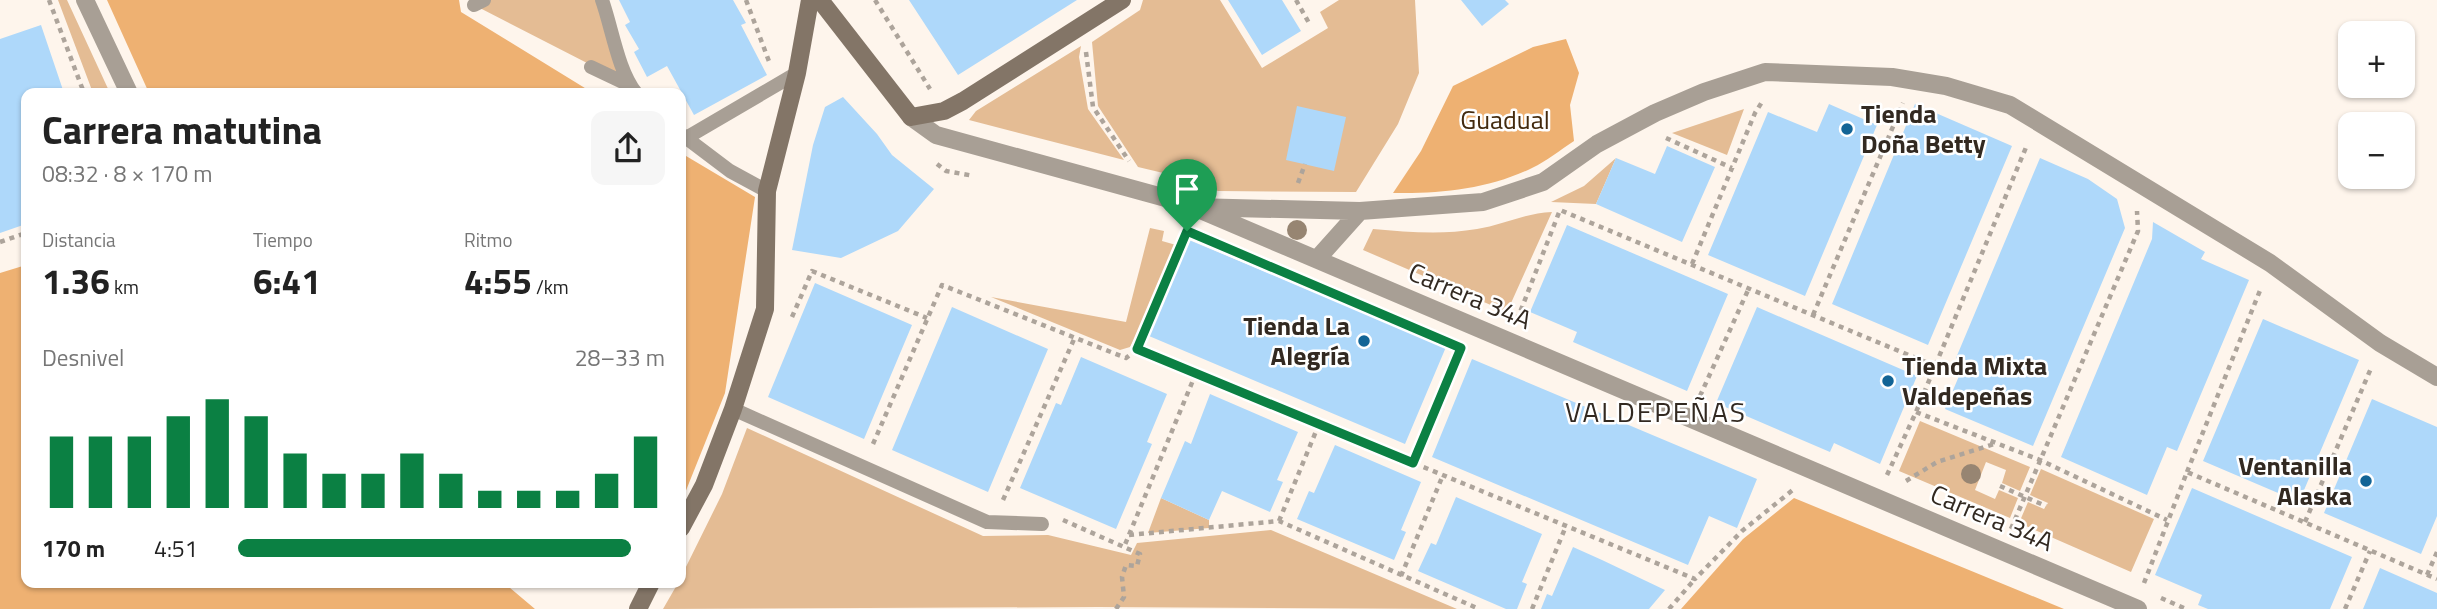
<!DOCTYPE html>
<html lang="es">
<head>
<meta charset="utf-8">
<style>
  body { margin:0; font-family:"Titillium Web",sans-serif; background:#f6f6f6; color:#222; height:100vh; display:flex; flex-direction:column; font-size:26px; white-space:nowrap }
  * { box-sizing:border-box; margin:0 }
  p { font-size:23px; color:#767676 }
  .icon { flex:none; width:38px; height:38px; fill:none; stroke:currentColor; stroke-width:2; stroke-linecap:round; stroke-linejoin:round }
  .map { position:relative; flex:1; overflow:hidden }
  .drawer { position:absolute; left:21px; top:88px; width:665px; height:500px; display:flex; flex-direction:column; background:#fff; border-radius:14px; box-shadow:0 2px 5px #0004 }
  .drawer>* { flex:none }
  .buttons { position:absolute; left:2338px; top:21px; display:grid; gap:14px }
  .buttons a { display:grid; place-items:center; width:77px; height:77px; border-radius:14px; background:#fff; box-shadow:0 2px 5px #0004; font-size:35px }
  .pin { position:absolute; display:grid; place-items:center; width:60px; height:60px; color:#fff; margin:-72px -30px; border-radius:50% 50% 50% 0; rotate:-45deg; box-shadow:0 0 7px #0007 }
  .pin .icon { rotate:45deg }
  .round { display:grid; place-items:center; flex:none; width:74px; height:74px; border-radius:14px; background:#f6f6f6 }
  .headline { display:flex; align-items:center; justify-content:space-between; height:119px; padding:0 21px }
  h1 { font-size:38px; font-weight:700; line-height:52px }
  .stats { display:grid; grid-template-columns:repeat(3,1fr); gap:10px; height:119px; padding:7px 21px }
  .stats div { display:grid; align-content:center }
  .stats b { font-size:35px; font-weight:700 }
  .stats small { font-size:19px; font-weight:400 }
  .stats p { font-size:19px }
  .chart { height:196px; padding:14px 21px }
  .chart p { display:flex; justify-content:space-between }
  .chart svg { width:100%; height:126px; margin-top:7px; stroke:#0b8043; stroke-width:6 }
  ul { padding:0 21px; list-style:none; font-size:23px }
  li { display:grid; grid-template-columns:112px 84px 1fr; align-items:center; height:52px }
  li i { height:18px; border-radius:9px; background:#0b8043 }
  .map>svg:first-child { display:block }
  .green { fill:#e4bc94 }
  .forest { fill:#eeb172 }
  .building { fill:#aed8fa }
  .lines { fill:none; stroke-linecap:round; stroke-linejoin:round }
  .path { stroke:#ada49b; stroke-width:4.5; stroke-dasharray:5 5; stroke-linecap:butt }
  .lane { stroke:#a89f95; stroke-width:14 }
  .street { stroke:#a89f95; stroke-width:18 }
  .secondary { stroke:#837567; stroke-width:18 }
  .tree { fill:#978572 }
  .route-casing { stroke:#fff; stroke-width:14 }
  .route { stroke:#0b8043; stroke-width:9 }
  .poi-dot { fill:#126496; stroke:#fff; stroke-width:2.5 }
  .labels { text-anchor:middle; stroke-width:5; stroke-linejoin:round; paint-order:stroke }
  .poi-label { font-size:26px; font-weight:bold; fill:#322921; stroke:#fff; text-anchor:start }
  .park-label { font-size:26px; fill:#432a0e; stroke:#fff }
  .street-label { font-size:26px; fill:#322921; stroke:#fff }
  .neighbourhood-label { font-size:28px; letter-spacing:2px; fill:#322921; stroke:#fff }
</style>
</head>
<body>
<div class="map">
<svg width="2437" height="609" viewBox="0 0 2437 609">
  <rect width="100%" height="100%" fill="#fef5ec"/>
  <path class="green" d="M58,0H67L110,93H93Z
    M488,0H601L628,84L476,6Z
    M1143,0H1220L1262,68L1328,28L1320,12L1339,0H1415L1419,73L1398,124L1356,192L1218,191L1180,177L1138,167L1098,106L1092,42L1140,10Z
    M1081,46L1079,57L1088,109L1124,160L969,120L976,111Z
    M1744,109L1727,155L1672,133Z
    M1616,158L1596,204L1551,202L1584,186Z
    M1552,212L1507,312L1363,250L1373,229C1408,232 1442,235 1477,229C1503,225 1525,213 1552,212Z
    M1150,228L1164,231L1162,241L1176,245L1136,337L1130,347L1120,350L991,297L1126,322Z
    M1920,421L2030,467L2020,491L2002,483L2006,470L1986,462L1975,490L1995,499L1999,490L2018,498L2010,518L1899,471Z
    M747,428L983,536L1048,535L1131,555L1137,543L1271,530L1457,609L1098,607L663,609L678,583H681V577L722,494Z
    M2041,469L2154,519L2131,572L2019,523L2028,502L2044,509L2048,503L2030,495Z
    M1161,498L1209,520V528L1148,533Z"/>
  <path class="forest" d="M107,0H459L461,12L593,93H149Z
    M1566,39L1579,73L1570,105L1574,141C1560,150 1547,161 1532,168C1489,189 1440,194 1393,193L1421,151L1453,86L1533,47Z
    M681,153L755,197L725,393L681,503Z
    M26,265V583H504L535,609H0V273Z
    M1794,498L2064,609H1681L1743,539Z"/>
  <path class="building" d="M619,0H733L746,23L741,25L767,75L694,115L667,66L647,77L634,52L639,49L625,25L630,22Z
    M909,0H1077L958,75Z
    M1228,0H1282L1301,31L1262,55Z
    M1461,0H1505L1509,4L1482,26Z
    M41,25L64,93H26V224L0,233V39Z
    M843,97L877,134L892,155L934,189L898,231L841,258L792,250L813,145L825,107Z
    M1829,104L1877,125L1805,296L1708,255L1768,112L1817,132Z
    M1915,104L2012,146L1928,345L1832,304Z
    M1297,106L1346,117L1334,171L1286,160Z
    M1667,146L1715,167L1682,242L1596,204L1616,158L1655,174Z
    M2040,158L2088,179L2117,199L2125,228L2033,446L1945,409L1965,362L1956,358Z
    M2153,222L2205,252L2201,259L2249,280L2177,451L2167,447L2147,495L2061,457L2152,239Z
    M1567,225L1728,294L1687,391L1573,342L1577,332L1530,312Z
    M1189,240L1446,347L1405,444L1149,336Z
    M815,283L912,325L864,439L768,397Z
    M952,307L1048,349L988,492L892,450Z
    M1757,307L1917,376L1880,464L1834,443L1830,452L1716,403Z
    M2263,319L2359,360L2299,502L2203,461Z
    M1081,357L1167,394L1147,442L1152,444L1116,529L1020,488L1056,403L1061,405Z
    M1472,359L1757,479L1737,528L1709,516L1688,565L1432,457Z
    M1210,394L1298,432L1277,480L1283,482L1270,512L1222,491L1209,520L1161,498L1185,441L1191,444Z
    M2372,399L2437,427V516L2421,554L2324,513Z
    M1335,445L1421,482L1401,530L1406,532L1394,560L1297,519L1309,491L1314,493Z
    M2192,488L2352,557L2330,609H2208L2198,605L2202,595L2155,575Z
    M1456,497L1542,534L1522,582L1527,584L1517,609H1506L1418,571L1431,543L1436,545Z
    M1573,547L1602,560L1665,590L1649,609H1541L1547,594L1552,596Z
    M2380,568L2437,593V609H2363Z"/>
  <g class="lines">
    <path class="path" d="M49,0L84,93
      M746,0L770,64
      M875,0L930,89
      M1296,0L1309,23
      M1086,52L1093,107L1129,161
      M1666,138L1732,168
      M937,164L946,171L974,176
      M1298,183L1305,164
      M0,242L26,233
      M1692,264L1755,113L1762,102
      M1813,315L1903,103
      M792,317L812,271L927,318
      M1517,320L1560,210L1935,366
      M1137,349L1695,579L1742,531L1794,489
      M1700,396L1749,288
      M1916,412L2040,460L2167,520
      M873,444L942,285L1126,358L1137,349L1186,232
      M1413,463L1461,348
      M2187,472L2261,288
      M1887,475L1916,412L2027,145
      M1906,481L1937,462L1994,444
      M2000,486L2046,506
      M1003,500L1075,337
      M1063,520L1124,547L1196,373
      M1279,521L1319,424
      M2305,522L2372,366
      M2011,529L2138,231L2137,211
      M1129,535L1279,521L1479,609
      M2427,575L2437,552
      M1401,576L1443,475
      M2144,583L2187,472L2437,579
      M2161,598L2186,609
      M1116,609L1124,597L1122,577L1126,565L1137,566L1140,554L1124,547
      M1532,609L1566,526
      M1669,609L1695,579
      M2345,609L2370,551"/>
    <path class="lane" d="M602,0C612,28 618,71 636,93
      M474,5L484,0
      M591,67L631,86
      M681,134L730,171L767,191
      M686,138L797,73
      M733,409L987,522L1042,524"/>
    <path class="street" d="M85,0L129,93
      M911,117L936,135L1184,203L2138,609
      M1193,207L1360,211L1483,202L1543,182L1597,144L1655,113L1704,92L1765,72L1892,77L1946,86L2010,105L2270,263L2380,343L2437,377
      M1317,259L1360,211"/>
    <path class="secondary" d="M820,0L911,117L944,111L963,101L1122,0
      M681,528L704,485L733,409L765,309L767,191L797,73L810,0
      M638,609L651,583"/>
  </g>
  <g class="tree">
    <circle cx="1297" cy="230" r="10"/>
    <circle cx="1971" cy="474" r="10"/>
  </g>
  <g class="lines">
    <g class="route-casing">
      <path id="route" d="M1187,231L1461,348L1413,463L1137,349Z"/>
    </g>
    <use href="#route" class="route"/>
  </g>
  <g class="poi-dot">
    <circle cx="1847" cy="129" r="7"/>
    <circle cx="1364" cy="341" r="7"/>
    <circle cx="1888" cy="381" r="7"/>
    <circle cx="2366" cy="481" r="7"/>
  </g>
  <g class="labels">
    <g class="poi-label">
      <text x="1861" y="123">Tienda<tspan x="1861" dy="30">Doña Betty</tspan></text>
      <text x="1350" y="335" text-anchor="end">Tienda La<tspan x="1350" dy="30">Alegría</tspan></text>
      <text x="1902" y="375">Tienda Mixta<tspan x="1902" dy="30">Valdepeñas</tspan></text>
      <text x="2352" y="475" text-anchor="end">Ventanilla<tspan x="2352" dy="30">Alaska</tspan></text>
    </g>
    <g class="park-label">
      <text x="1505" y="129">Guadual</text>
    </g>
    <g class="street-label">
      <text transform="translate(1470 296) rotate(23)" y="9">Carrera 34A</text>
      <text transform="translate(1992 518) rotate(23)" y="9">Carrera 34A</text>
    </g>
    <g class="neighbourhood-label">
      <text x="1656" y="422">VALDEPEÑAS</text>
    </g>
  </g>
</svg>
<div class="buttons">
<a>+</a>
<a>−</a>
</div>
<div class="pin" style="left:1187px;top:231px;background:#1e9e55"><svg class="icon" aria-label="arrive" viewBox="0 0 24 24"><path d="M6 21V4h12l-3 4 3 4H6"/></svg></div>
<section class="drawer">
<div class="headline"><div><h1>Carrera matutina</h1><p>08:32 · 8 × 170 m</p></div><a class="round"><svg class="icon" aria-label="share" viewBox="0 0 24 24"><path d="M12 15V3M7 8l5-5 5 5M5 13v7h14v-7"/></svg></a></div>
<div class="stats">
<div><p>Distancia</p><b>1.36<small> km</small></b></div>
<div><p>Tiempo</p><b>6:41</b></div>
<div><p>Ritmo</p><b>4:55<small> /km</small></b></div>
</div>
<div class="chart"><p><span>Desnivel</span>28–33 m</p>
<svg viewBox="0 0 160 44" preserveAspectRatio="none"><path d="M5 44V19M15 44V19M25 44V19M35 44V12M45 44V6M55 44V12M65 44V25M75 44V32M85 44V32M95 44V25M105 44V32M115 44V38M125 44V38M135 44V38M145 44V32M155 44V19"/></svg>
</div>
<ul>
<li><b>170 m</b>4:51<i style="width:92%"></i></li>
</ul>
</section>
</div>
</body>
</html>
